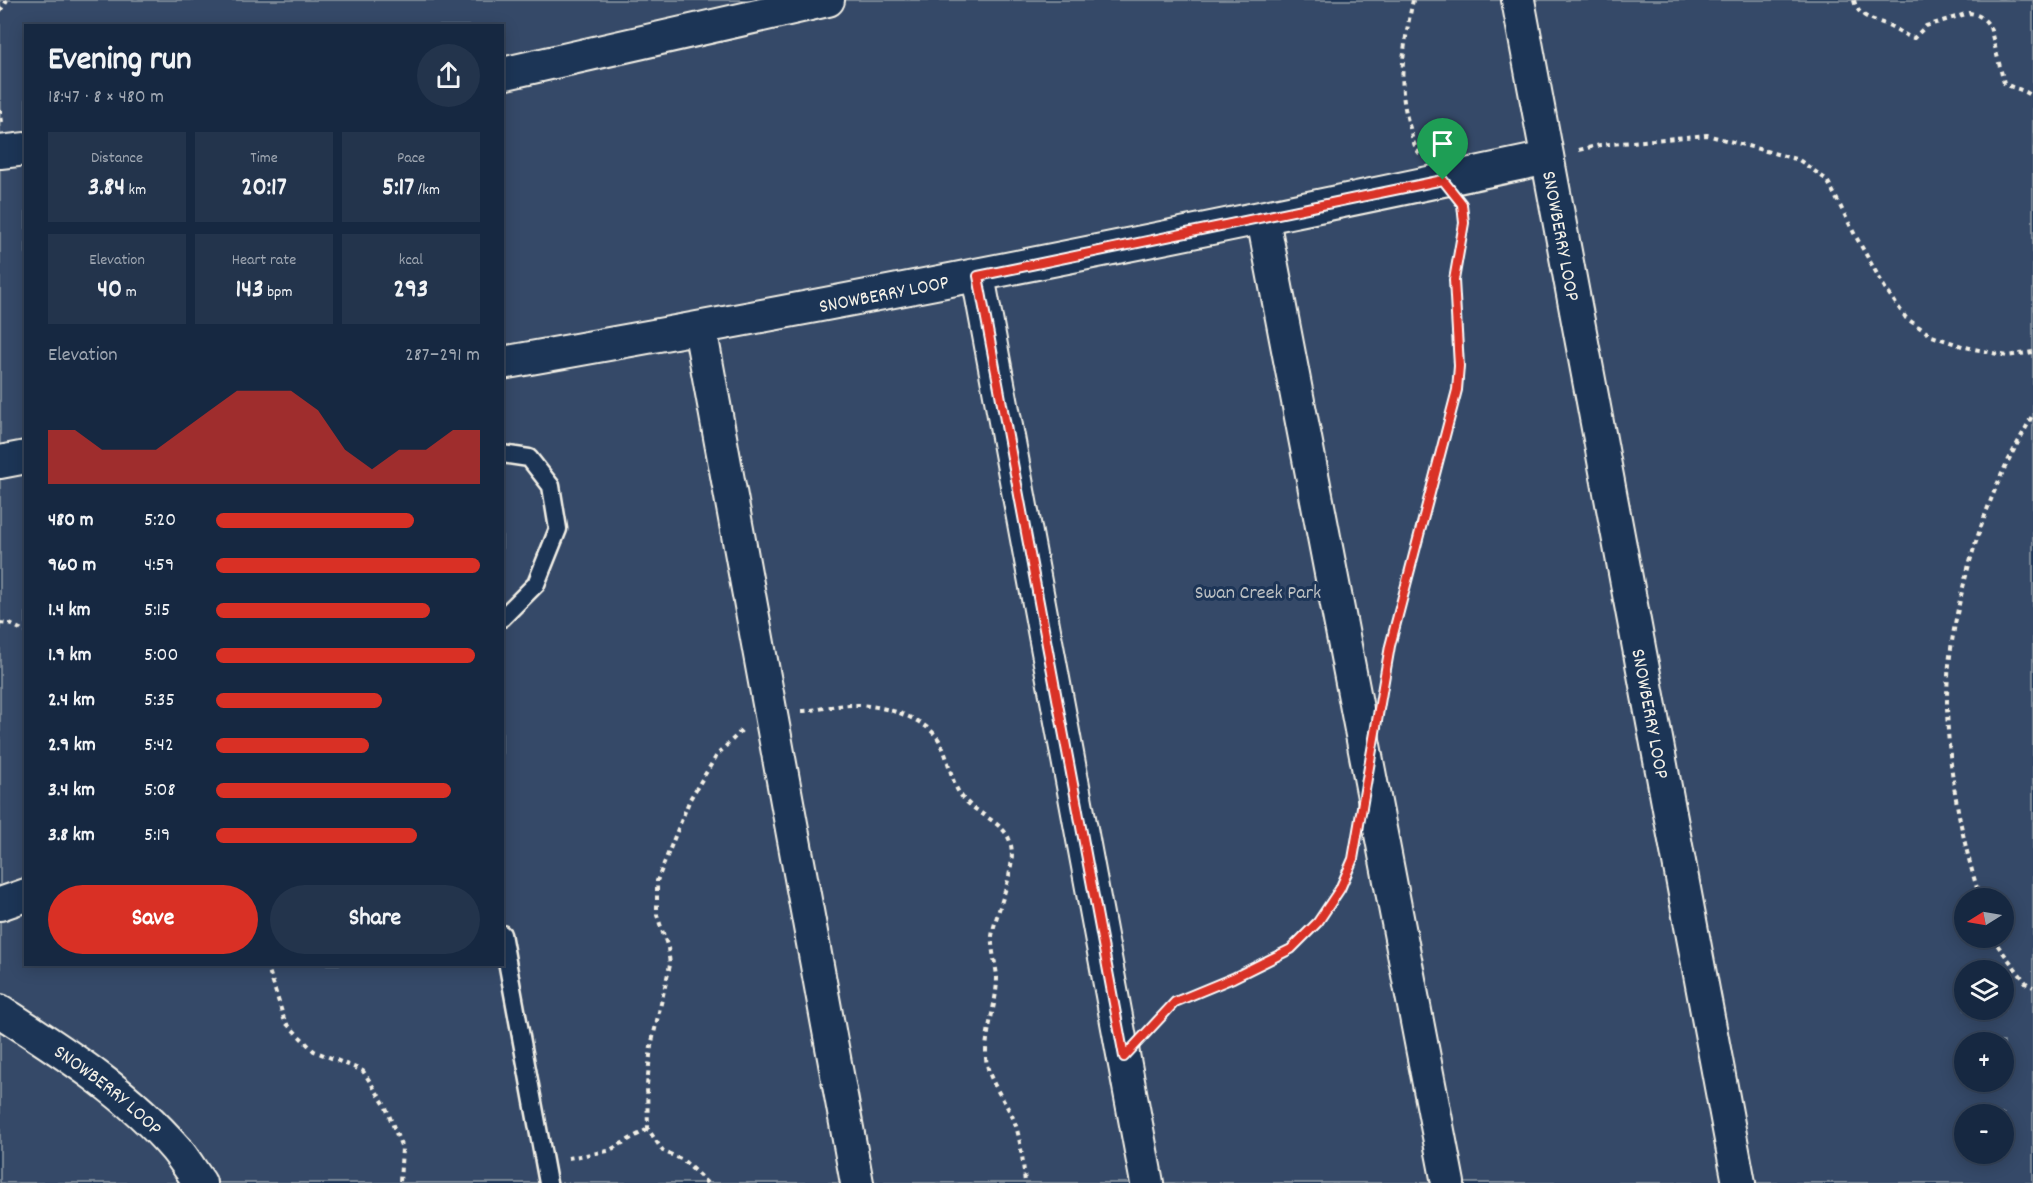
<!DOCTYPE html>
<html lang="en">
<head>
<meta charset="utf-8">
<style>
  body { margin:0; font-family:Dekko,sans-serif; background:#23344c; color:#f1f3f6; height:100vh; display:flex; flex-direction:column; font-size:22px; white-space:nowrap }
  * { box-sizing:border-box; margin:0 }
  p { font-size:20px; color:#9ea6b1 }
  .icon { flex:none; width:33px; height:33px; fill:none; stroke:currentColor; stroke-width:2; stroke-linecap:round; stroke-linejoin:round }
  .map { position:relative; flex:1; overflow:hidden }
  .sheet { position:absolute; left:24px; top:24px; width:480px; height:942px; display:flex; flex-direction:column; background:#162841; border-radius:0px; box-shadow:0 3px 15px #0003,0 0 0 2px #35445a }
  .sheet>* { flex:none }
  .needle { width:39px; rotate:259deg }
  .controls { position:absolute; left:1954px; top:888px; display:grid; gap:12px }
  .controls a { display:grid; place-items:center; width:60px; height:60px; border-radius:50%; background:#162841; box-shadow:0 3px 15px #0003,0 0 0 2px #35445a; font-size:30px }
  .pin { position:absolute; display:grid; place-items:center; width:51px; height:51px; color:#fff; margin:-62px -26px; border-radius:50% 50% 50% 0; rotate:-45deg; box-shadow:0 0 6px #0007 }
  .pin .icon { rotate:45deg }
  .round { display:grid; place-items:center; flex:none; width:63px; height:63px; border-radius:32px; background:#23344c }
  .headline { display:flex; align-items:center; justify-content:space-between; height:102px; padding:0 24px }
  h1 { font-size:33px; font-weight:800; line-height:45px }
  .stats { display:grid; grid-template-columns:repeat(3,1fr); gap:9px; height:102px; padding:6px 24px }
  .stats div { display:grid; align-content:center; border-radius:0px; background:#23344c; text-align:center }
  .stats b { font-size:26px; font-weight:800 }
  .stats small { font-size:16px; font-weight:400 }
  .stats p { font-size:16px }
  .chart { height:168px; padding:12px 24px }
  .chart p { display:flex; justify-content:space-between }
  .chart svg { width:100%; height:108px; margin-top:6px; fill:#d93025; opacity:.7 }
  .primary-button { display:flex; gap:12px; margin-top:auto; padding:12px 24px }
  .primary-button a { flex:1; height:69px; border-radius:36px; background:#d93025; color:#fff; font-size:24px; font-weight:800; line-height:69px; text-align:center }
  .primary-button a+a { background:#23344c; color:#f1f3f6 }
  ul { padding:0 24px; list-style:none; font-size:20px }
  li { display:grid; grid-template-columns:96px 72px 1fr; align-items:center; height:45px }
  li i { height:15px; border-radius:8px; background:#d93025 }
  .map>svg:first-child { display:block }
  .green { fill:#354a67; stroke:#949ea8; stroke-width:1.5; fill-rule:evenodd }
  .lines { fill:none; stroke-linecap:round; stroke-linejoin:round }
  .lane-casing { stroke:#f4f1e8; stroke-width:21 }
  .street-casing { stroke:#f4f1e8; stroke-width:36 }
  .path { stroke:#f4f1e8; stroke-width:4; stroke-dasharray:4.5 4.5; stroke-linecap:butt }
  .lane { stroke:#1d3557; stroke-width:16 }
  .street { stroke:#1d3557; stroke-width:32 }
  .route-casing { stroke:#fff; stroke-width:12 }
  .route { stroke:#d93025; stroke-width:8 }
  .labels { text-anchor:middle; stroke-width:6; stroke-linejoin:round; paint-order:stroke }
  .street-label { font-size:20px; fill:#f4f1e8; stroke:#1d3557 }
  .park-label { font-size:20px; fill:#bbbfc1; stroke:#1d3557 }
</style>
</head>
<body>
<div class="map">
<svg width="2033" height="1183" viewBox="0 0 2033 1183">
  <rect width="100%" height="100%" fill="#1d3557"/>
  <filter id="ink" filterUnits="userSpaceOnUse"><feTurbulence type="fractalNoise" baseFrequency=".0167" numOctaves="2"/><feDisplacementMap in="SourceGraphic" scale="12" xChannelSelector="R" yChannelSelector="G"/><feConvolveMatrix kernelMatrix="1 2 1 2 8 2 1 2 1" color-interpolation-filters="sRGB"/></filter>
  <g filter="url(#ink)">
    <path class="green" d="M0,0H2033V1183H0ZM26,26H502V964H26ZM1965,898H2004V938H1965ZM1965,970H2004V1010H1965ZM1965,1042H2004V1082H1965ZM1965,1114H2004V1154H1965Z"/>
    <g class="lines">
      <g class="lane-casing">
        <path id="lane" d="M502,454L529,458L551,486L558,529L536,584L502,618
          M502,934L548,1183"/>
      </g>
      <g class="street-casing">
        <g id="street">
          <path id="s1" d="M1518,0L1739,1183"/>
          <path d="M502,74L828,0"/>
          <path d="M0,152L26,149"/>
          <path d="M1263,219L1448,1183"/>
          <path d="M978,276L1147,1183"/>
          <path d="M700,328L857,1183"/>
          <path id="s2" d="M502,363C852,302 1200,232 1547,158"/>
          <path d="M0,462L26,457"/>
          <path d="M0,904L26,895"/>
          <path id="s3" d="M0,1011C63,1052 127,1092 176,1149C185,1160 192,1172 200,1183"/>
        </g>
      </g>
      <path class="path" d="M1413,0C1404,43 1396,85 1410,128C1412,138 1414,147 1420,154
        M1854,0C1858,20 1877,19 1892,27C1900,31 1905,36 1914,38L1926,26L1969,13C1979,14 1985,19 1990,27L2004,83C2015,90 2023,88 2033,97
        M0,11L7,0
        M0,109L2,122
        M1579,150L1600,145L1707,135L1799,160L1827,180L1855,235L1885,288L1906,318L1932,336L1965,347L2007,356L2033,352
        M0,623L10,624L26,632
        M1385,674L1390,646L1457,390L1459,366L1454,280L1464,223L1463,209
        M802,711C819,710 835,705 852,705C879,704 927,717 940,742C948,757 950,775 957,789C968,812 1001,819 1009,839C1020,864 996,910 992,936C991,950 996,964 997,977C997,1005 985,1030 986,1058C988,1081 1005,1100 1014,1120C1021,1140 1023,1162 1025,1183
        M1980,898C1961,837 1948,770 1947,705C1946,632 1974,533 2005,467C2014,449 2024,432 2033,414
        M1992,938L2027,984L2033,987
        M267,964L285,1022L314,1051L363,1071L385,1105L402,1148L400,1183
        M1150,1029L1175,1002L1233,978L1291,949L1318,923L1340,889L1353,859
        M568,1158L608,1151L648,1129
        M707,1183L683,1160L663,1151L648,1129L647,1085L651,1046L670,965L668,948L657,915V881L690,799L717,755L742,730"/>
      <use href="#lane" class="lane"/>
      <use href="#street" class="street"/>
    </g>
  </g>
  <g class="lines" filter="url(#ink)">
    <g class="route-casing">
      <path id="route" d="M1443,180L1462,204L1464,223L1454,280L1459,366L1457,390L1390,646L1353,859L1340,889L1318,922L1291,949L1233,978L1175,1002L1124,1057L978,276Z"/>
    </g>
    <use href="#route" class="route"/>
  </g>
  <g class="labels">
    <g class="street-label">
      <text dy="7" stroke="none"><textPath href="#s1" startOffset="240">SNOWBERRY LOOP</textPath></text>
      <text dy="7" stroke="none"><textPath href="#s2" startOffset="388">SNOWBERRY LOOP</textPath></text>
      <text dy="7" stroke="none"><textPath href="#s1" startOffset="726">SNOWBERRY LOOP</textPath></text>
      <text dy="7" stroke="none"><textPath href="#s3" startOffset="134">SNOWBERRY LOOP</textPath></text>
    </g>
    <g class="park-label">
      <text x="1258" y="598">Swan Creek Park</text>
    </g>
  </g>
</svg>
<div class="controls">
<a><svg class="needle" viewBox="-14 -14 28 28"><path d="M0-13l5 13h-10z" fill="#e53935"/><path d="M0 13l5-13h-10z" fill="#9ea6b1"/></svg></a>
<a><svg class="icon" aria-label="layers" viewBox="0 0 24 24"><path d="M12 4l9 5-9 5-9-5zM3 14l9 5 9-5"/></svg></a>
<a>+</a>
<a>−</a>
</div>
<div class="pin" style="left:1443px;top:180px;background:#1e9e55"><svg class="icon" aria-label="arrive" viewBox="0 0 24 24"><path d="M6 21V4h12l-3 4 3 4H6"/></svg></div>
<section class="sheet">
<div class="headline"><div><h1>Evening run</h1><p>18:47 · 8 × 480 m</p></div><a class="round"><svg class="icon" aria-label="share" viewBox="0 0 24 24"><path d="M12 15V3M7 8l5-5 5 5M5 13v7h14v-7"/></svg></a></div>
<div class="stats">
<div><p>Distance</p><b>3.84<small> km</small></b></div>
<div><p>Time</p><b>20:17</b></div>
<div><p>Pace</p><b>5:17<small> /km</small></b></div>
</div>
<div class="stats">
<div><p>Elevation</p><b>40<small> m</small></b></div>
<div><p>Heart rate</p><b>143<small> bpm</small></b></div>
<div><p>kcal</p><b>293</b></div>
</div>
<div class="chart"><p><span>Elevation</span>287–291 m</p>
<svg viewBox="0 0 160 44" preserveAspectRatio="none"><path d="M0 44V22L10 22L20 30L30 30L40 30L50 22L60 14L70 6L80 6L90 6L100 14L110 30L120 38L130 30L140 30L150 22L160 22V44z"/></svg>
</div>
<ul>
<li><b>480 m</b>5:20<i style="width:75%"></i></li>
<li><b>960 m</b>4:59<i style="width:100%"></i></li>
<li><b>1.4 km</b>5:15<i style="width:81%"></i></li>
<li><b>1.9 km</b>5:00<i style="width:98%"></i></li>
<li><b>2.4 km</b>5:35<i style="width:63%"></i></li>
<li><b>2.9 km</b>5:42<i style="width:58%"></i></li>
<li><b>3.4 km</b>5:08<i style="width:89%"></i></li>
<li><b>3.8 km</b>5:19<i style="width:76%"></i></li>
</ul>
<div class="primary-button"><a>Save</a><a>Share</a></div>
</section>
</div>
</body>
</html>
